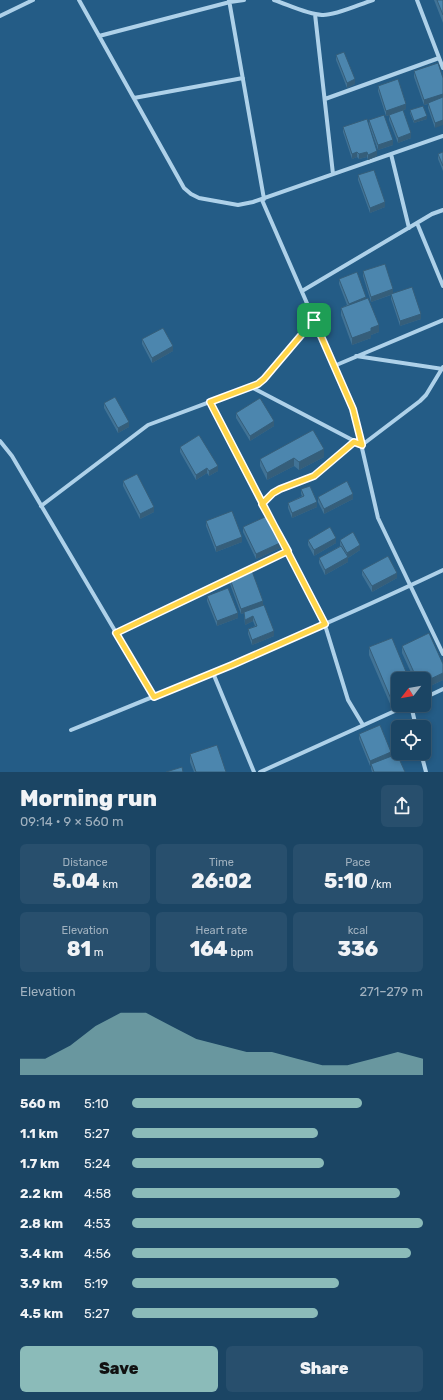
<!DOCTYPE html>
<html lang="en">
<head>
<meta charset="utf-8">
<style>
  body { margin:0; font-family:Rubik,sans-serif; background:#284f6d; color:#f1f3f6; height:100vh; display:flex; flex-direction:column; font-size:15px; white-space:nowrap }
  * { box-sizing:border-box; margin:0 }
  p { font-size:13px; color:#a0b1bf }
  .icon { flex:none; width:22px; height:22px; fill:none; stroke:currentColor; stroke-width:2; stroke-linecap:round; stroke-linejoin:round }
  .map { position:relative; height:772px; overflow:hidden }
  .drawer { display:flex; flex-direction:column; background:#1b4564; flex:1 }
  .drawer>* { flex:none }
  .needle { width:26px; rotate:239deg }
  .buttons { position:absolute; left:391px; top:672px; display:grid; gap:8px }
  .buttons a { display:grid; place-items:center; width:40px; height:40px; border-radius:6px; background:#1b4564; box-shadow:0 2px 6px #0003,0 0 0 1px #395d78; font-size:20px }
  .pin { position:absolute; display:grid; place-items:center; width:34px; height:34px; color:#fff; margin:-17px; border-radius:8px; box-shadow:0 2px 6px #0006 }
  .round { display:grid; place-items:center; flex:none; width:42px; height:42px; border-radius:6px; background:#284f6d }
  .head { display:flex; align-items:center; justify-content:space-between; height:68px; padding:0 20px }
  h1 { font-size:22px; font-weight:800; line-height:30px }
  .metrics { display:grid; grid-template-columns:repeat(3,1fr); gap:6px; height:68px; padding:4px 20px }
  .metrics div { display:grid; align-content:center; border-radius:6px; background:#284f6d; text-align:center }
  .metrics b { font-size:20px; font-weight:800 }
  .metrics small { font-size:11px; font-weight:400 }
  .metrics p { font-size:11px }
  .chart { height:112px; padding:8px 20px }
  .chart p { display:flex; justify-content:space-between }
  .chart svg { width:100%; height:72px; margin-top:4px; fill:#8bbbb9; opacity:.7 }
  .action { display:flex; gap:8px; margin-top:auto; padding:8px 20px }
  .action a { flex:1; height:46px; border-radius:6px; background:#8bbbb9; color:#111; font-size:16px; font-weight:800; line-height:46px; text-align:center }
  .action a+a { background:#284f6d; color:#f1f3f6 }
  ul { padding:0 20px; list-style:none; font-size:13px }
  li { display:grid; grid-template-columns:64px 48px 1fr; align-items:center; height:30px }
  li i { height:10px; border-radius:5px; background:#8bbbb9 }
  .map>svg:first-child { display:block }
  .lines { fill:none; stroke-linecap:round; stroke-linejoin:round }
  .street { stroke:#aed1e9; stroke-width:4 }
  .wall { fill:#417396 }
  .shaded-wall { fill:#355e7a }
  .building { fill:#4c86ae; stroke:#355e7a }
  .route-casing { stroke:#fff; stroke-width:8 }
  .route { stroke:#ffd54a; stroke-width:5 }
</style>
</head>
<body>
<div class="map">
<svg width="443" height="772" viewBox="0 0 443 772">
  <rect width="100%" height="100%" fill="#245c86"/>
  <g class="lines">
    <path class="street" d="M79,0L184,188L191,194L199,198L238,205L253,202L443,136
      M229,0L264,199
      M274,0C289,5 306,14 322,15C335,16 360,4 373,0
      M417,0L443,68
      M315,14L333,174
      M0,16L33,0
      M99,36L230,2L244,0
      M134,98L243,78
      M325,99L439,58
      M391,154L409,228
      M262,200L353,409L378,518L443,654
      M417,223L443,286
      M302,291L432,214L443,210
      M356,356L443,369
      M334,366L443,320
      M251,387L362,445L420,401L426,395L443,367
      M209,402L262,504L288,551L325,625L348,700L363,725
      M0,441L12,456L154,697
      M262,504L273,493L279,489L314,476L354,442
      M41,506L148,425L258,384L264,379L314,320
      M116,633L288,551
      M213,673L254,772
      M424,698L443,689
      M411,705L416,727
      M71,730C196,680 321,628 443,570
      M421,753L426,772
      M260,772L408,705"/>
  </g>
  <path class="wall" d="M434,0H443V23Z
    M336,55L355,84L347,88L336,60Z
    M438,63L435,128L428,108V104L424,105L414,77V71Z
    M378,86L406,109L403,110L411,138L398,143L389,120V115L392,114L386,116L378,91Z
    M410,110L427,119L414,123L410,113Z
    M369,120L393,145L378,150L369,125Z
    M343,127L377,156L368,160L367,157L359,159L357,157L352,159L343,132Z
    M443,152V171L438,159V154Z
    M358,175L385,207L370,213L358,180Z
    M363,271L393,294L421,319L400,326L391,299V295L371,302L363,276Z
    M339,279L366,298L379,332L371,335V338L352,345L341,315V308L347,305L339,284Z
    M142,339L173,351L152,363L142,344Z
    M104,403L129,427L118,433L104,408Z
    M236,413L274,426L250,441L236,418Z
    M180,447L218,471L209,476L207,473L196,480L180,452Z
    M324,457L299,470L294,466L267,480L260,466V459Z
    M123,481L154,512L140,519L123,486Z
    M301,489L317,507L292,518L288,508V503L302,496L301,494Z
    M318,497L353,499L324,514L318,502Z
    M206,521L242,542L216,552L206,526Z
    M243,527L280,548L256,559L243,532Z
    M308,540L336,543L314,556L308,545Z
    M340,540L360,550L348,558V562L325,575L319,563V558L340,546Z
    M362,570L397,578L372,592L362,575Z
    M230,579L263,605L274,636L252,645L248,634V629L255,626L253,621L245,625L244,613L241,614L230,584Z
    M207,596L238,618L217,626L207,601Z
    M392,638L391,706L369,655V647Z
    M402,646L443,664V680L424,689V679H414L402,653Z
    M359,734L391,756L405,772H372L371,769V766H370L359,739Z
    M190,754L226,772H194L190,762Z"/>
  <path class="shaded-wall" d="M355,79V84L347,88V83Z
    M443,94V99L424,105V100Z
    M406,104V109L386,116V111Z
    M427,116V119L414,123V121Z
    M443,120V125L435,128V123Z
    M411,133V138L398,143V138Z
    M393,140V145L378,150V145Z
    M377,151V156L368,160V155Z
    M357,152V157L352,159V154Z
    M367,152V157L359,159V154Z
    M385,202V207L370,213V208Z
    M393,289V294L371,302V297Z
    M366,297V302L349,309V304Z
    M421,314V319L400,326V321Z
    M379,325V332L371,335V338L352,345V338L371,328Z
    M173,346V351L152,363V358Z
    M274,421V426L250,441V436Z
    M129,422V427L118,433V428Z
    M324,449V457L299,470V462Z
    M294,458V466L267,480V473Z
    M218,466V471L209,476V471Z
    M207,468V473L196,480V475Z
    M353,494V499L324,514V509Z
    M317,502V507L292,518V513Z
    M154,507V512L140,519V514Z
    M242,537V542L216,552V547Z
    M336,538V543L314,556V550Z
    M280,543V548L256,559V554Z
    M360,545V550L348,558V562L325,575V570L347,557V553Z
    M397,573V578L372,592V586Z
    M263,601V606L241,614V609Z
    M238,613V618L217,626V621Z
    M253,616V621L245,625V620Z
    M274,631V636L252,645V640Z
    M443,673V680L424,689V682Z
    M398,696V703L391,706V699Z
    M391,752V757L370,766V761Z"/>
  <path class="building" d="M437,0H443V15Z
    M344,52L355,79L347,83L336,55Z
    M438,63L443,78V94L424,100L414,71Z
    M398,79L406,104L386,111L378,86Z
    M443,97V120L435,123L428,103Z
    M423,106L427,116L414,121L410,110Z
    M403,110L411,133L398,138L389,115Z
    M384,115L393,140L378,145L369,120Z
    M367,119L377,151L368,155L367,152L359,154L357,152L352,154L343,127Z
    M443,152V166L438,154Z
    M374,170L385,202L370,208L358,175Z
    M385,264L393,289L371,297L363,271Z
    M357,272L366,297L349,304L339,279Z
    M412,287L421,314L400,321L391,294Z
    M368,298L379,325L371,328V331L352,338L341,308Z
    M163,328L173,346L152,358L142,339Z
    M115,397L129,422L118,428L104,403Z
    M260,398L274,421L250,436L236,413Z
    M313,430L324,449L299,462L294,458L267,473L260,459Z
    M199,435L218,466L209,471L207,468L196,475L180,447Z
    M137,474L154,507L140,514L123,481Z
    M347,481L353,494L324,509L318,497Z
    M310,486L317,502L292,513L288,503L304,496L301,489Z
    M232,511L242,537L216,547L206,521Z
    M267,516L280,543L256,554L243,527Z
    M330,527L336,538L314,550L308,540Z
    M353,532L360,545L347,553L340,540Z
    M341,546L348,557L325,570L319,558Z
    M388,556L397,573L372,586L362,570Z
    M252,571L263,601L241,609L230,579Z
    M228,588L238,613L217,621L207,596Z
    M264,605L274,631L252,640L248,629L257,626L253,616L245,620L244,612Z
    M429,633L443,664V673L424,682V679H417L402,646Z
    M392,638L409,679H398V696L391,699L369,647Z
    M380,725L391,752L370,761L359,734Z
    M217,745L226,772H196L190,754Z
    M397,754L405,772H374L371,764Z
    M182,767L183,772H166Z"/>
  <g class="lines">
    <g class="route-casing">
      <path id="route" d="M314,320L264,379L258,384L210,402C248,476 287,550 325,624L232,665L154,697L116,633L288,551L262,504L273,493L280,489L314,476L354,442L362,445L353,409L314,320"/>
    </g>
    <use href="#route" class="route"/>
  </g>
</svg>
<div class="buttons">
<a><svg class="needle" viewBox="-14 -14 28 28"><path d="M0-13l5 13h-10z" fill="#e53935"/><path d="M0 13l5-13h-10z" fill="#a0b1bf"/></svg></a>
<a><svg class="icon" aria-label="locate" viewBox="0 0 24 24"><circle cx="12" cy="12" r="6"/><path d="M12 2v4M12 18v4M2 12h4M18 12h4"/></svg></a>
</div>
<div class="pin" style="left:314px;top:320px;background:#1e9e55"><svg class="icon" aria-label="arrive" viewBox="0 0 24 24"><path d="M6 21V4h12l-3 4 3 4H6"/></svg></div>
</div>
<section class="drawer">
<div class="head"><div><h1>Morning run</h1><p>09:14 · 9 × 560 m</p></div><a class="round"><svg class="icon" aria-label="share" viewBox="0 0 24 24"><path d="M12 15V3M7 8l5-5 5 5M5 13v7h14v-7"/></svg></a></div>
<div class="metrics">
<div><p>Distance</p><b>5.04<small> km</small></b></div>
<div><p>Time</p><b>26:02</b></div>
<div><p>Pace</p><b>5:10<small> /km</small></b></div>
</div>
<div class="metrics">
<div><p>Elevation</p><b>81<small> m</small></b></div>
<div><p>Heart rate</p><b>164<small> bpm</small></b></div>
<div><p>kcal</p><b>336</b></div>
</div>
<div class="chart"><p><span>Elevation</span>271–279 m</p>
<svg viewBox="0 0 160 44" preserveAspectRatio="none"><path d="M0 44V34L10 34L20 26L30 14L40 6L50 6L60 14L70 22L80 26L90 30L100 30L110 34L120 38L130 38L140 34L150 30L160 34V44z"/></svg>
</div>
<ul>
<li><b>560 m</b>5:10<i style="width:79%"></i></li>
<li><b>1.1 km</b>5:27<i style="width:64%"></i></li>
<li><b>1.7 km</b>5:24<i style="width:66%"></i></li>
<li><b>2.2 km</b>4:58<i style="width:92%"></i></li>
<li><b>2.8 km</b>4:53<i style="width:100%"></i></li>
<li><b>3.4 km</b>4:56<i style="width:96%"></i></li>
<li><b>3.9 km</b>5:19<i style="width:71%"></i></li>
<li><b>4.5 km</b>5:27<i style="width:64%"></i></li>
</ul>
<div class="action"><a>Save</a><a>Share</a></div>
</section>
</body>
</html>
